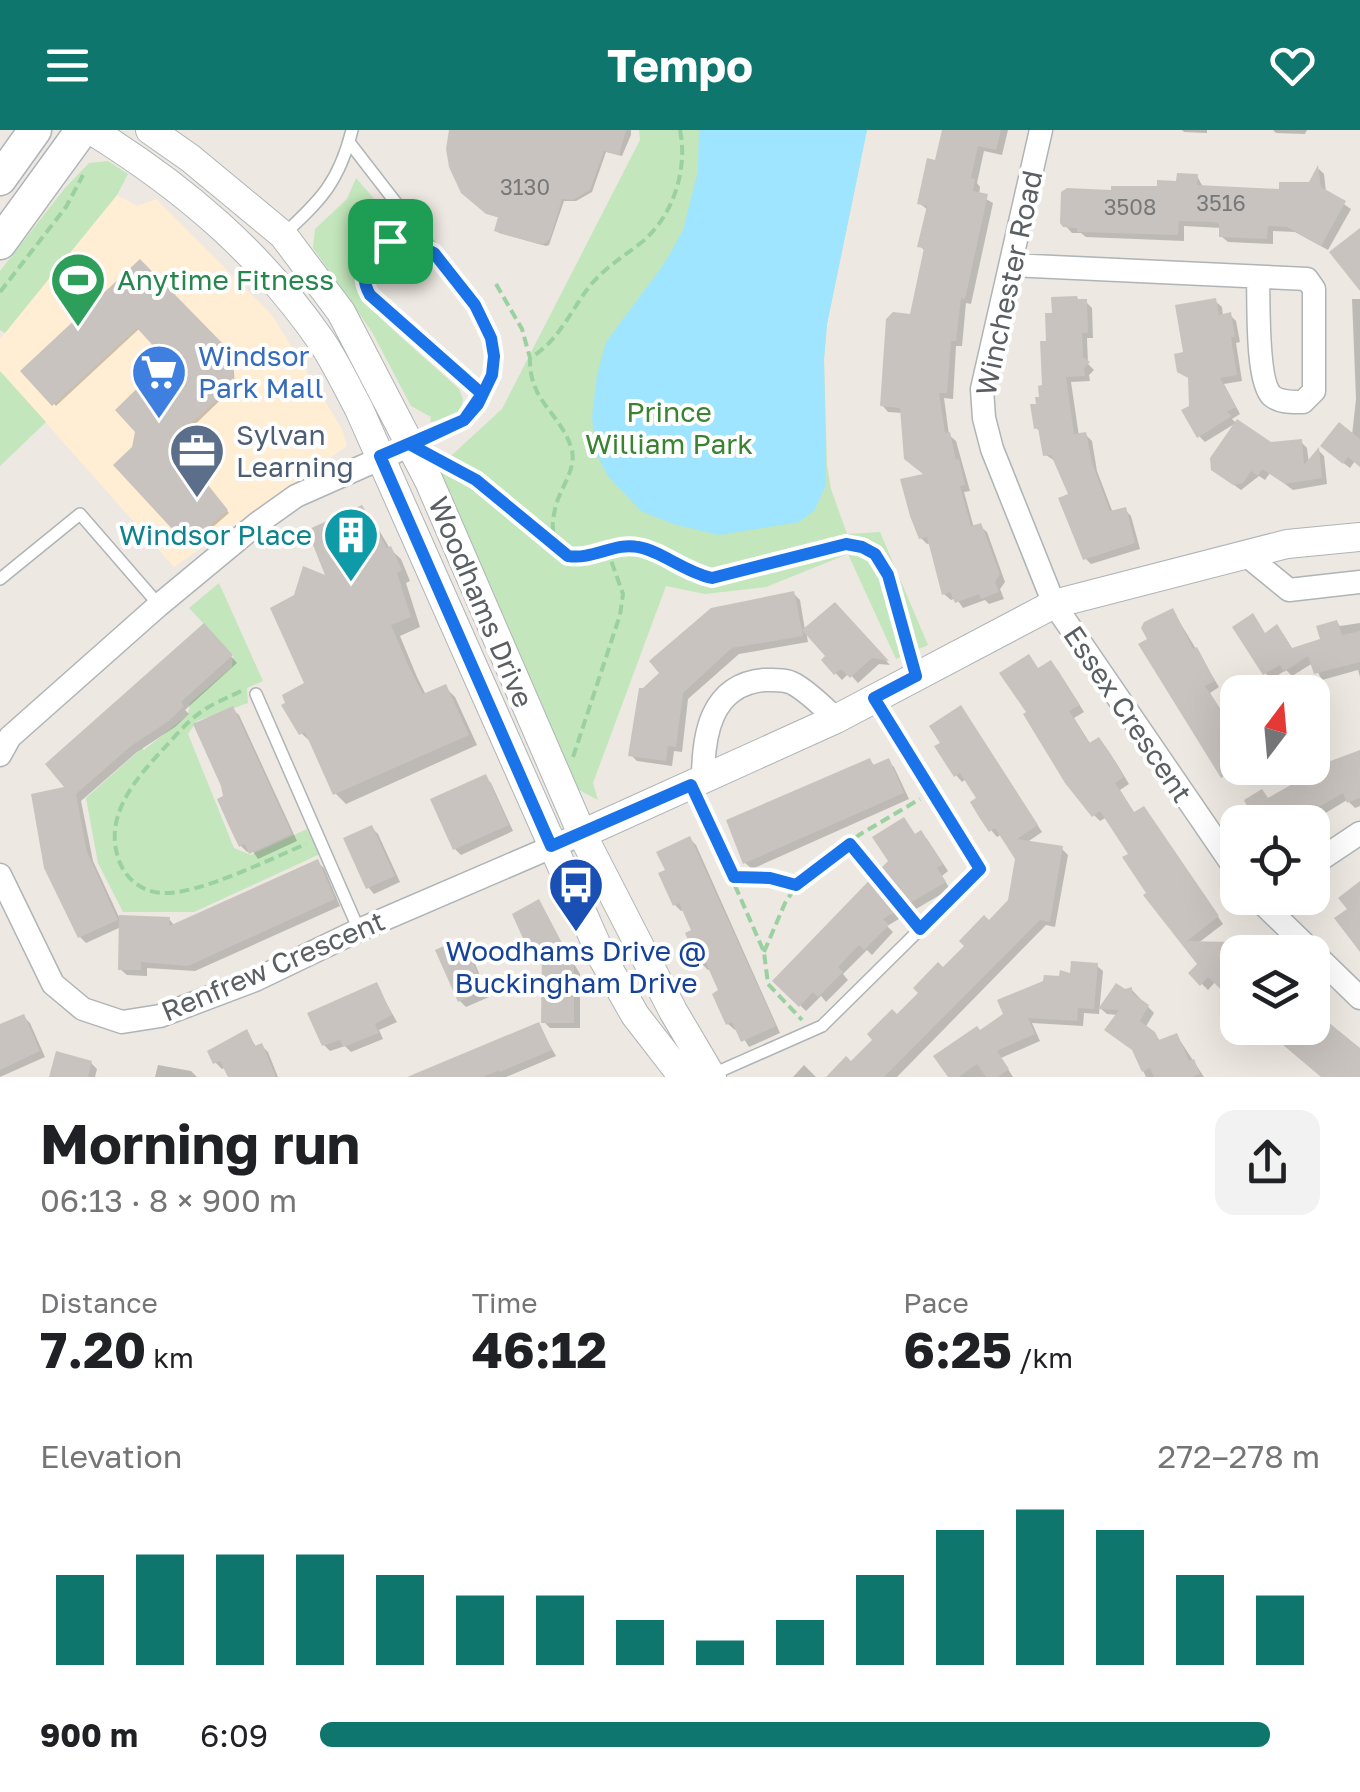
<!DOCTYPE html>
<html lang="en">
<head>
<meta charset="utf-8">
<style>
  body { margin:0; font-family:"Golos Text",sans-serif; background:#f2f2f2; color:#202124; height:100vh; display:flex; flex-direction:column; font-size:38px; white-space:nowrap }
  * { box-sizing:border-box; margin:0 }
  p { font-size:32px; color:#757577 }
  .icon { flex:none; width:55px; height:55px; fill:none; stroke:currentColor; stroke-width:2; stroke-linecap:round; stroke-linejoin:round }
  .map { position:relative; height:947px; overflow:hidden }
  .sheet { display:flex; flex-direction:column; background:#fff; flex:1 }
  .sheet>* { flex:none }
  .needle { width:65px; rotate:16deg }
  .buttons { position:absolute; left:1220px; top:545px; display:grid; gap:20px }
  .buttons a { display:grid; place-items:center; width:110px; height:110px; border-radius:20px; background:#fff; box-shadow:0 10px 40px #0002; font-size:50px }
  .pin { position:absolute; display:grid; place-items:center; width:85px; height:85px; color:#fff; margin:-42px; border-radius:20px; box-shadow:0 5px 15px #0006 }
  .round { display:grid; place-items:center; flex:none; width:105px; height:105px; border-radius:20px; background:#f2f2f2 }
  .overview { display:flex; align-items:center; justify-content:space-between; height:170px; padding:0 40px }
  h1 { font-size:55px; font-weight:700; line-height:75px }
  .figures { display:grid; grid-template-columns:repeat(3,1fr); gap:15px; height:170px; padding:10px 40px }
  .figures div { display:grid; align-content:center }
  .figures b { font-size:50px; font-weight:700 }
  .figures small { font-size:28px; font-weight:400 }
  .figures p { font-size:28px }
  .chart { height:280px; padding:20px 40px }
  .chart p { display:flex; justify-content:space-between }
  .chart svg { width:100%; height:180px; margin-top:10px; stroke:#0f766e; stroke-width:6 }
  ul { padding:0 40px; list-style:none; font-size:32px }
  li { display:grid; grid-template-columns:160px 120px 1fr; align-items:center; height:75px }
  li i { height:25px; border-radius:12px; background:#0f766e }
  header { display:flex; justify-content:space-between; align-items:center; height:130px; padding:0 40px; background:#0f766e; color:#fff; font-size:45px; font-weight:700 }
  .map>svg:first-child { display:block }
  .commercial { fill:#ffeed4 }
  .green { fill:#c3e6bc }
  .water { fill:#9fe5ff }
  .shadow { fill:#0003 }
  .building { fill:#c8c3be }
  .lines { fill:none; stroke-linecap:round; stroke-linejoin:round }
  .service-casing { stroke:#afb4b7; stroke-width:14 }
  .minor-casing { stroke:#afb4b7; stroke-width:25 }
  .tertiary-casing { stroke:#afb4b7; stroke-width:30 }
  .secondary-casing { stroke:#aeb3b7; stroke-width:35 }
  .path { stroke:#9bd1a0; stroke-width:4; stroke-dasharray:10 5; stroke-linecap:butt }
  .service { stroke:#fff; stroke-width:11 }
  .minor { stroke:#fff; stroke-width:22 }
  .tertiary { stroke:#fff; stroke-width:28 }
  .secondary { stroke:#fff; stroke-width:32 }
  .route-casing { stroke:#fff; stroke-width:20 }
  .route { stroke:#1a73e8; stroke-width:12 }
  .labels { text-anchor:middle; stroke-width:8; stroke-linejoin:round; paint-order:stroke }
  .number-label { font-size:22px; fill:#76787a }
  .leisure-label { font-size:28px; fill:#27864d; stroke:#fff; text-anchor:start }
  .street-label { font-size:28px; fill:#5a5f63; stroke:#fff }
  .shop-label { font-size:28px; fill:#366cbe; stroke:#fff; text-anchor:start }
  .park-label { font-size:28px; fill:#3a8331; stroke:#fff }
  .service-label { font-size:28px; fill:#4e5e75; stroke:#fff; text-anchor:start }
  .culture-label { font-size:28px; fill:#0d838f; stroke:#fff; text-anchor:end }
  .transit-label { font-size:28px; fill:#164399; stroke:#fff }
</style>
</head>
<body>
<header><svg class="icon" aria-label="menu" viewBox="0 0 24 24"><path d="M4 6h16M4 12h16M4 18h16"/></svg>Tempo<svg class="icon" aria-label="heart" viewBox="0 0 24 24"><path d="M12 20l-8-8c-3-5 5-10 8-4 3-6 11-1 8 4z"/></svg></header>
<div class="map">
<svg width="1360" height="947" viewBox="0 0 1360 947">
  <rect width="100%" height="100%" fill="#ede8e1"/>
  <path class="commercial" d="M117,65L137,76L156,69L272,185L342,299L347,316L174,437L0,241V209Z"/>
  <path class="green" d="M639,0H867L827,194L824,229L827,335L831,359L847,404L880,402L928,515L896,529L848,424L766,457L705,464L666,456L593,653L598,670L579,660L441,347V335L502,279L640,10Z
    M108,31L128,44L117,65L5,203L0,200V141L65,58L89,33Z
    M356,48L396,94C327,134 354,165 401,207C420,224 440,242 459,259L463,269L461,279L445,291L430,292L431,287L411,276L372,202L313,118L315,99L347,69Z
    M0,241L46,292L0,336Z
    M219,453L263,551L247,558L248,573L197,591L188,604L234,718L251,725L307,699L320,724L194,782H123L98,733L86,668L142,618L144,620L188,585L190,573L232,537L233,525L189,478Z"/>
  <path class="water" d="M699,0H867L827,194L824,229L826,355L814,381L799,392L719,405L673,394L641,381L608,346L595,321L592,286L597,245L606,212L664,134L683,100L698,41Z"/>
  <path class="shadow" d="M453,0H631V5L622,26L606,22L592,62L576,71H564L549,115L546,116L499,103L496,100L500,88L491,85L464,61Z
    M943,0H1008L1002,25L984,21L977,53L980,57L979,65L993,73L971,174L966,173L962,216H956L953,269L944,268L949,305L956,311L970,361L964,362L974,398L980,396L987,402L1005,452L1000,459L1004,469L989,474L985,470L963,478L956,468L951,470L944,464L931,413L927,414L921,408L927,345L903,283L888,282L882,275L912,187L926,122L920,116L928,80L919,73L937,33Z
    M1182,0H1207V3L1184,2Z
    M1273,0H1307L1305,4L1276,3Z
    M1319,39L1324,44L1326,62L1351,79L1328,120L1295,102L1273,101V114L1228,112L1221,106L1222,98L1184,96V111L1086,107L1081,103H1072L1062,92L1113,63L1160,59L1197,46L1203,57L1281,61L1310,55Z
    M140,133L233,228L235,256L182,307V324L229,383L191,416L116,335L134,319L170,230L140,198L56,276L23,241Z
    M1352,169H1360V335L1355,331L1350,338L1329,322L1352,305L1356,269Z
    M1215,171L1222,177L1223,186L1230,185L1236,191L1240,212L1236,213L1242,251L1224,254L1240,284L1232,289L1236,293L1205,312L1199,306L1191,278L1190,249L1180,240Z
    M1086,172L1092,178L1093,208H1087L1088,234L1094,240L1089,245L1090,251L1071,252L1079,306L1085,304L1092,311L1097,341L1113,383L1125,380L1131,386L1140,419L1091,434L1085,428L1071,366L1055,331L1046,325L1042,303L1036,298L1048,213Z
    M1301,312L1307,318L1309,334L1319,321L1324,326L1327,354L1293,360L1270,343L1265,350L1259,346L1241,360L1220,345L1271,315Z
    M362,378L372,388L390,419L401,429L410,451L406,453L420,497L400,506L417,547L426,565L445,557L455,567L477,615L346,674L336,664L312,613L301,603L307,554L329,450Z
    M794,464L800,470L805,500L835,475L890,535L879,534L858,553L849,543L842,550L824,531L829,527L806,501L808,512L739,524L688,569L682,622L674,621L672,636L637,631L631,625L641,560Z
    M1173,481L1219,557L1210,563L1233,599L1238,638H1256L1230,653L1150,510Z
    M1337,492L1340,496L1360,493V547L1358,540L1322,550L1313,533L1292,546L1286,540L1272,549L1265,543L1266,505L1283,504L1293,520L1323,511Z
    M204,496L237,533L185,580L189,584L175,597L137,622L81,671L93,731L119,787L169,789L175,796L317,732L324,738L340,776L195,841L147,838V846L127,845L120,839L121,797L86,813L80,807L69,658Z
    M1029,527L1039,540L1057,539L1084,582L1074,588L1091,615L1105,616L1117,634L1129,654L1120,660L1135,684L1150,686L1223,794L1197,814L1216,851L1208,860L1191,843L1201,834L1149,763L1131,724L1107,687L1100,691L1094,685Z
    M961,578L1042,702L1026,713L1061,718L1068,725L1055,797L1046,795L897,947H829L851,934L1010,771L1018,728L1002,704L997,707L991,700L979,669L966,649L962,652L956,645Z
    M232,579L239,585L297,711L258,729L252,720L247,722L241,716L226,667Z
    M1360,623V676L1355,678L1347,670L1314,690L1320,702L1312,706V692H1242L1238,683Z
    M870,631L876,637L888,631L894,637L909,669L752,739L745,733Z
    M485,647L491,653L513,701L461,725L455,719Z
    M904,690L916,706L927,709L948,741L942,746L950,759L887,796L893,802L872,825L867,820L843,844L848,850L826,872L821,866L806,881L775,851L891,732Z
    M372,698L378,704L400,752L374,764L368,757Z
    M690,709L696,715L780,903L749,917L738,899L735,900L728,894L715,865L721,860L711,839L708,840L702,834L695,801L685,779L681,781L675,775L668,741Z
    M538,773L580,844V898H550L544,892V828L539,831L533,824Z
    M462,811L468,817L489,867L466,877L460,871Z
    M1096,835L1103,841L1099,884L1084,883L1083,896L1032,893L1040,911L1001,928L1013,947H951L980,902L1072,846Z
    M376,855L397,892L379,900L383,909L351,922L345,916L330,921L324,915Z
    M1131,859L1154,883L1145,898L1162,912L1177,906L1204,947H1146L1118,885L1107,884L1101,879Z
    M24,887L30,893L45,927L0,947V916Z
    M538,895L556,926L506,947H414Z
    M246,902L257,918L262,916L268,922L278,947H230L226,937L222,939L215,932Z
    M91,933L97,939L95,947H52Z
    M158,935L191,941L197,947H155Z
    M804,935L816,947H793Z"/>
  <path class="building" d="M449,0H626L619,25L604,21L590,60L573,70L562,69L550,109L542,115L494,101L498,87L486,84L461,63L449,37L446,19Z
    M942,0H1001L996,20L978,16L971,48L975,49L973,61L988,64L965,169L961,168L956,211H951L947,263H939L945,303L950,302L956,330L959,329L965,355L960,356L971,396L981,393L1000,444L995,452L999,462L981,469L979,464L955,473L950,462L942,465L927,407L919,409L910,386L900,349L923,344L904,329L900,278L880,276L886,189L893,182L910,184L924,118L917,117L927,76L917,74L927,28L935,30Z
    M1318,35L1321,57L1346,71L1321,116L1287,97L1268,96L1267,109L1219,107V94L1214,92L1179,91L1178,105L1077,102V98L1063,97L1060,93L1061,62L1067,58L1111,60V56H1157V50L1176,51L1177,43L1198,44L1197,55L1279,59V52H1309Z
    M1360,98V161L1329,122Z
    M140,129L232,223L234,253L180,304V320L228,380L187,415L113,335L132,317L135,302L115,280L166,230L137,198L52,276L20,241Z
    M1077,166L1078,169H1087L1088,203H1082L1083,227L1090,232L1084,238L1085,246L1066,247L1074,304L1086,302L1092,333L1110,381L1126,377L1135,413L1083,430L1058,368L1068,364L1051,325L1043,326L1038,298L1034,299L1030,274H1036L1035,267H1039L1038,256L1042,255L1040,211H1046L1045,183H1052L1051,167Z
    M1216,168L1219,185L1231,182L1235,207H1231L1237,245L1220,248L1236,277L1227,282L1232,286L1197,308L1181,280L1189,276L1188,248L1177,242L1174,224L1183,222L1175,175Z
    M1237,289L1271,312L1302,309L1304,335L1319,317L1322,348L1285,354L1262,339L1258,346L1251,341L1243,353L1233,355L1211,340L1210,328Z
    M1339,292L1360,309V337L1348,327L1343,334L1320,316Z
    M362,375L387,418L391,416L402,440L397,443L411,487L391,495L408,535L423,564L446,554L469,605L333,665L305,602L299,605L281,575L285,573L282,565L304,553L270,478L294,465L303,436L325,445L307,400Z
    M794,461L802,500L835,472L889,531L872,528L850,548L841,539L834,545L821,530L825,526L802,500L803,506L732,518L683,563L676,617L668,616L666,631L628,626L639,558H643L659,543L649,531L711,478Z
    M1173,478L1193,519L1197,517L1215,551L1205,556L1232,597L1238,593V638L1221,648L1138,514L1147,509L1141,498L1144,492Z
    M1253,483L1265,503L1277,494L1292,518L1320,509L1316,496L1337,490L1342,505L1360,501V532L1314,544L1308,526L1284,542L1280,535L1263,545L1232,497Z
    M204,493L233,525L181,572L184,576L169,591L131,616L76,664L87,722L118,790L78,808L44,738L31,664L64,657L45,634Z
    M1029,524L1038,538L1051,530L1080,575L1069,581L1089,613L1099,607L1111,625L1124,647L1115,653L1134,682L1144,676L1219,786L1187,811L1230,812L1238,820V876L1208,847L1200,856L1188,843L1197,834L1143,765L1146,763L1122,727L1128,724L1100,681L1092,687L1065,653L1023,584L1026,582L999,543Z
    M961,575L1038,695L1017,709L1063,716L1050,792L1040,790L884,947H826L846,926L851,931L872,910L867,904L892,879L897,884L918,863L913,858L938,832L943,837L964,816L959,811L984,785L989,790L1008,770L1015,729L995,698L989,702L979,687L970,672L976,668L960,643L954,647L934,616L940,613L929,596Z
    M233,576L292,704L249,724L245,714L239,717L229,696L217,669L223,666L221,656L193,594Z
    M1360,620V668L1347,673L1343,663L1309,683L1315,692H1241L1235,682L1247,676L1244,670L1262,659L1268,668L1319,639L1317,636Z
    M870,628L873,635L889,628L904,663L743,734L726,690Z
    M486,644L509,695L453,720L430,669Z
    M904,687L915,704L921,700L943,734L937,738L946,752L883,789L889,795L864,820L859,815L838,837L843,842L818,867L813,862L799,877L772,851L888,731L872,707Z
    M372,695L395,746L366,759L343,708Z
    M690,706L776,896L741,912L732,892L726,895L712,864L718,860L706,833L700,836L685,803L691,800L679,773L673,776L658,743L665,740L656,722Z
    M318,729L335,769L188,836L141,832V840H118L119,785L170,787L169,796Z
    M1360,751V822L1334,788L1347,779L1338,768Z
    M539,769L574,836V893H541L542,820L531,826L512,784Z
    M462,808L485,860L458,872L435,820Z
    M1071,831L1098,833L1094,879L1078,878L1077,891L1028,888L1035,904L997,921L1009,939L998,947H986L977,934L959,947H948L933,926L977,896L980,900L1003,884L997,870L1043,851L1044,845L1059,846L1060,840L1070,843Z
    M377,852L392,885L375,894L379,903L343,917L340,910L322,916L307,883Z
    M1116,853L1125,859L1132,857V863L1149,875L1140,891L1155,902L1159,910L1177,903L1189,931L1194,929L1200,944L1192,947H1154L1150,938L1142,942L1132,920L1104,900L1119,880L1098,879Z
    M1312,879L1360,918V947H1321L1263,898H1312Z
    M24,884L40,921L0,940V894Z
    M539,892L552,920L500,942L499,940L483,947H407Z
    M247,899L255,916L262,913L276,947H228L220,931L213,934L207,921Z
    M56,921L92,931L88,947H49Z"/>
  <g class="lines">
    <g class="service-casing">
      <path id="service" d="M349,12L475,175L491,208L493,245L478,274L465,290L412,314
        M283,105C321,70 339,52 352,0
        M430,121L416,114L389,111L370,127L364,153L370,165L481,264
        M0,449L80,384L159,475
        M256,564L359,800
        M711,945L822,896L981,739L874,569"/>
    </g>
    <g class="minor-casing">
      <path id="minor" d="M1041,0L982,259L984,288L992,319L1054,474L1238,743
        M1012,135L1307,149L1314,159V261L1303,272C1293,272 1281,273 1272,266C1256,251 1259,172 1258,148
        M1245,424L1289,460L1360,452
        M0,625L10,607L159,475L258,393L296,366L411,315
        M703,650C703,606 710,555 764,550C774,550 786,549 794,554C810,563 823,577 836,589
        M1312,735L1360,703
        M0,745L53,854L83,879L122,892L160,886L255,850L359,800L582,704
        M1257,768L1360,868"/>
    </g>
    <g class="tertiary-casing">
      <path id="tertiary" d="M91,0C183,57 260,122 322,212C336,233 347,257 359,279L602,827L635,885L683,947
        M150,0L190,28L283,105L341,182L429,351L582,704L673,881L712,947
        M582,704L836,589L1054,474L1287,414L1360,407"/>
    </g>
    <g class="secondary-casing">
      <path id="secondary" d="M0,49L35,0
        M0,113L82,0"/>
    </g>
    <path class="path" d="M680,0C688,40 673,86 642,112C623,127 604,138 589,157C570,182 558,212 530,228C529,272 559,281 571,317C578,337 561,357 556,375C552,391 550,406 561,419C583,443 616,410 642,417C666,424 683,442 712,448L846,413C857,416 868,417 876,426C896,447 901,498 910,527
      M496,154L522,199L530,228
      M0,162L66,77L83,45
      M448,335L475,350L538,404L557,414
      M241,561C228,568 213,573 201,582C188,591 178,603 168,614C137,647 101,686 120,733C127,750 143,762 162,763C198,765 270,729 306,714
      M573,627L620,485L623,464L608,422
      M699,673L764,822L768,854L802,890
      M850,714L910,788
      M734,747L755,746L796,755
      M764,822L785,773L799,752L859,705L920,669"/>
    <use href="#service" class="service"/>
    <use href="#minor" class="minor"/>
    <use href="#tertiary" class="tertiary"/>
    <use href="#secondary" class="secondary"/>
  </g>
  <g class="lines">
    <g class="route-casing">
      <path id="route" d="M390,111L416,114L434,123L475,175L491,208L494,226L492,245L478,274L464,290L380,326L551,716L691,655L734,747L770,748L796,755L850,714L920,799L980,739L874,568L916,546L888,445L875,424L862,417L846,414L712,448C684,442 662,421 638,417C615,412 593,430 568,426L476,350L411,315L464,290L482,264L370,165C357,142 368,124 390,111"/>
    </g>
    <use href="#route" class="route"/>
  </g>
  <defs>
    <g id="stadium-pin" transform="scale(2.875)"><path d="M0 17L-7.5 6A9.5 9.5 0 1 1 7.5 6Z" fill="#2e9e5b" stroke="#fff"/><path d="M0-5a6.5 5 0 1 0 0 10a6.5 5 0 1 0 0-10ZM-3.5-1.8h7v3.6h-7Z" fill="#fff"/></g>
    <g id="supermarket-pin" transform="scale(2.875)"><path d="M0 17L-7.5 6A9.5 9.5 0 1 1 7.5 6Z" fill="#3f7fe0" stroke="#fff"/><path d="M-6-5.5h2.5l.6 2H6L4.5 2H-2.5L-4.4-4H-6ZM-1.5 3.2a1.3 1.3 0 1 0 .1 0ZM3 3.2a1.3 1.3 0 1 0 .1 0Z" fill="#fff"/></g>
    <g id="office-pin" transform="scale(2.875)"><path d="M0 17L-7.5 6A9.5 9.5 0 1 1 7.5 6Z" fill="#5c6f8a" stroke="#fff"/><path d="M-6-3h4V-5.5h4V-3h4V5H-6ZM-1-4.5V-3h2v-1.5ZM-6 0V1H6V0Z" fill="#fff"/></g>
    <g id="building-pin" transform="scale(2.875)"><path d="M0 17L-7.5 6A9.5 9.5 0 1 1 7.5 6Z" fill="#0f9aa8" stroke="#fff"/><path d="M-4-6H4V6H1V3H-1V6H-4ZM-2.5-4.3h1.7v1.8h-1.7ZM.8-4.3h1.7v1.8H.8ZM-2.5-1h1.7V.8h-1.7ZM.8-1h1.7V.8H.8Z" fill="#fff"/></g>
    <g id="bus-pin" transform="scale(2.875)"><path d="M0 17L-7.5 6A9.5 9.5 0 1 1 7.5 6Z" fill="#1a4fb4" stroke="#fff"/><path d="M-5-6H5V4H4V6H2V4H-2V6H-4V4H-5ZM-3.5-4V0h7V-4ZM-3.5 1.2v1.5H-2V1.2ZM2 1.2v1.5H3.5V1.2Z" fill="#fff"/></g>
  </defs>
  <g fill-rule="evenodd">
    <use href="#stadium-pin" x="78" y="150"/>
    <use href="#supermarket-pin" x="159" y="242"/>
    <use href="#office-pin" x="197" y="321"/>
    <use href="#building-pin" x="351" y="405"/>
    <use href="#bus-pin" x="576" y="755"/>
  </g>
  <g class="labels">
    <g class="number-label">
      <text x="525" y="65">3130</text>
      <text x="1221" y="81">3516</text>
      <text x="1130" y="85">3508</text>
    </g>
    <g class="leisure-label">
      <text x="117" y="160">Anytime Fitness</text>
    </g>
    <g class="street-label">
      <text transform="translate(1009 153) rotate(-78)" y="10">Winchester Road</text>
      <text transform="translate(481 472) rotate(67)" y="10">Woodhams Drive</text>
      <text transform="translate(1128 584) rotate(56)" y="10">Essex Crescent</text>
      <text transform="translate(273 836) rotate(-23)" y="10">Renfrew Crescent</text>
    </g>
    <g class="shop-label">
      <text x="198" y="236">Windsor<tspan x="198" dy="32">Park Mall</tspan></text>
    </g>
    <g class="park-label">
      <text x="669" y="292">Prince<tspan x="669" dy="32">William Park</tspan></text>
    </g>
    <g class="service-label">
      <text x="236" y="315">Sylvan<tspan x="236" dy="32">Learning</tspan></text>
    </g>
    <g class="culture-label">
      <text x="312" y="415">Windsor Place</text>
    </g>
    <g class="transit-label">
      <text x="576" y="831">Woodhams Drive @<tspan x="576" dy="32">Buckingham Drive</tspan></text>
    </g>
  </g>
</svg>
<div class="buttons">
<a><svg class="needle" viewBox="-14 -14 28 28"><path d="M0-13l5 13h-10z" fill="#e53935"/><path d="M0 13l5-13h-10z" fill="#757577"/></svg></a>
<a><svg class="icon" aria-label="locate" viewBox="0 0 24 24"><circle cx="12" cy="12" r="6"/><path d="M12 2v4M12 18v4M2 12h4M18 12h4"/></svg></a>
<a><svg class="icon" aria-label="layers" viewBox="0 0 24 24"><path d="M12 4l9 5-9 5-9-5zM3 14l9 5 9-5"/></svg></a>
</div>
<div class="pin" style="left:390px;top:111px;background:#1e9e55"><svg class="icon" aria-label="arrive" viewBox="0 0 24 24"><path d="M6 21V4h12l-3 4 3 4H6"/></svg></div>
</div>
<section class="sheet">
<div class="overview"><div><h1>Morning run</h1><p>06:13 · 8 × 900 m</p></div><a class="round"><svg class="icon" aria-label="share" viewBox="0 0 24 24"><path d="M12 15V3M7 8l5-5 5 5M5 13v7h14v-7"/></svg></a></div>
<div class="figures">
<div><p>Distance</p><b>7.20<small> km</small></b></div>
<div><p>Time</p><b>46:12</b></div>
<div><p>Pace</p><b>6:25<small> /km</small></b></div>
</div>
<div class="chart"><p><span>Elevation</span>272–278 m</p>
<svg viewBox="0 0 160 44" preserveAspectRatio="none"><path d="M5 44V22M15 44V17M25 44V17M35 44V17M45 44V22M55 44V27M65 44V27M75 44V33M85 44V38M95 44V33M105 44V22M115 44V11M125 44V6M135 44V11M145 44V22M155 44V27"/></svg>
</div>
<ul>
<li><b>900 m</b>6:09<i style="width:95%"></i></li>
</ul>
</section>
</body>
</html>
